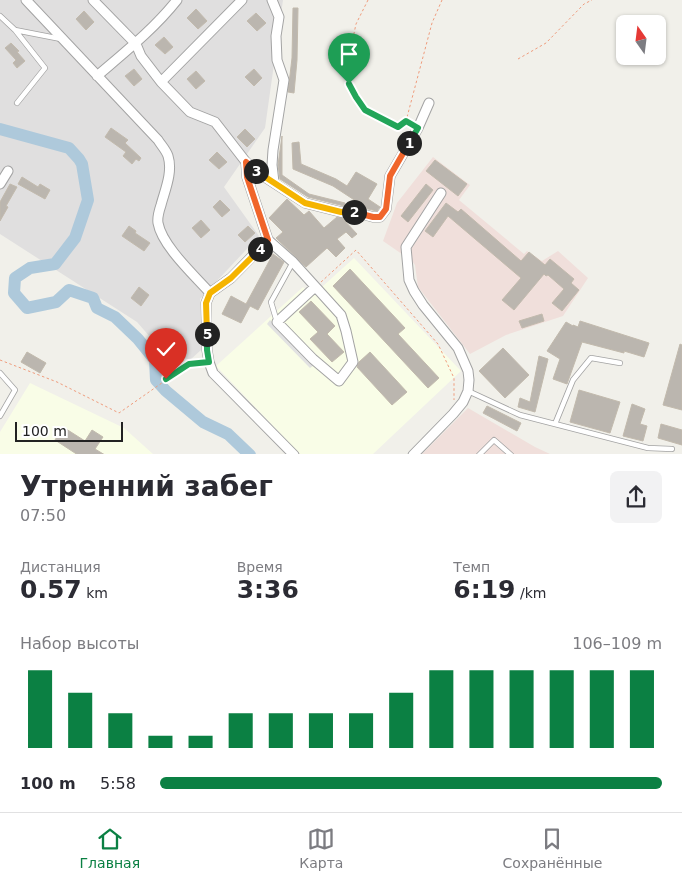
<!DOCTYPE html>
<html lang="ru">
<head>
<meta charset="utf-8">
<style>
  body { margin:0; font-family:"DejaVu Sans",sans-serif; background:#f2f2f3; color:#2b2b33; height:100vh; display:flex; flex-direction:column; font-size:19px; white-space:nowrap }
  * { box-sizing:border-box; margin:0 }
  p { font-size:16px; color:#7c7c81 }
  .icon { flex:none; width:28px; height:28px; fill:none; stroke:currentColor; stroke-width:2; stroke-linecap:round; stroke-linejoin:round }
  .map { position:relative; height:454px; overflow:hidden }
  .side { display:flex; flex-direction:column; background:#fff; flex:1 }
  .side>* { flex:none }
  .needle { width:32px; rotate:346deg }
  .controls { position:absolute; left:616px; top:15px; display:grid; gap:10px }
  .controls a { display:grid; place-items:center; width:50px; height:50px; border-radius:8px; background:#fff; box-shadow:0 1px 4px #0004; font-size:25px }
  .scale { position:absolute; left:15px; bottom:12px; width:108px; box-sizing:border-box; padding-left:5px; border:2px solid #222; border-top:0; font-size:14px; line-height:18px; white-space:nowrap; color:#222; -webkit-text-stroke:4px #fff; paint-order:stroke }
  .pin { position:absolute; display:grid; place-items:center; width:42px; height:42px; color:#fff; margin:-51px -21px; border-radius:50% 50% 50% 0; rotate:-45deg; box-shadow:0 0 5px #0007 }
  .pin .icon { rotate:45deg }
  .km { position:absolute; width:25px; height:25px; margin:-12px; border-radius:50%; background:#222; color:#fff; font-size:14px; line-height:25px; text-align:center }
  .round { display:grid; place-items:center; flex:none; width:52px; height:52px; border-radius:8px; background:#f2f2f3 }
  .head { display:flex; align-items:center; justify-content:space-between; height:85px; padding:0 20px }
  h1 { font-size:28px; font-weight:700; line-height:38px }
  .stats { display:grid; grid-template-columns:repeat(3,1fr); gap:8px; height:85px; padding:5px 20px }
  .stats div { display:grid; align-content:center }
  .stats b { font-size:25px; font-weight:700 }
  .stats small { font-size:14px; font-weight:400 }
  .stats p { font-size:14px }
  .chart { height:140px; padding:10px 20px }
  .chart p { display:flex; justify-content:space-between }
  .chart svg { width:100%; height:90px; margin-top:5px; stroke:#0b8043; stroke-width:6 }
  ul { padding:0 20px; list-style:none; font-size:16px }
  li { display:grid; grid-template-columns:80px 60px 1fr; align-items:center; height:38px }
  li i { height:12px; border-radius:6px; background:#0b8043 }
  .tab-bar { display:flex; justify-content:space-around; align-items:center; height:70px; border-top:1px solid #e1e1e2; background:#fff; font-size:14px; color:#7c7c81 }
  .tab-bar a { display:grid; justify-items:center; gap:2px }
  .tab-bar .on { color:#0b8043 }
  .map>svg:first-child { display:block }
  .residential { fill:#e0dfdf }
  .commercial { fill:#f0dfdb }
  .education { fill:#f9fde7 }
  .parking { fill:#e2e2e2 }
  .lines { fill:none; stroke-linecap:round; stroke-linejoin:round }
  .river { stroke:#aec9db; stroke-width:12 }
  .building { fill:#bbb6af; stroke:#c2baad }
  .lane-casing { stroke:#a3a3a3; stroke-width:6 }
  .street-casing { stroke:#a3a3a3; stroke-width:11 }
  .path { stroke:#ef9c7d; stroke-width:1; stroke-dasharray:2.5 2.5; stroke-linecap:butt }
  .lane { stroke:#fff; stroke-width:4.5 }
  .street { stroke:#fff; stroke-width:9 }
  .split-1-casing { stroke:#fff; stroke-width:10 }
  .split-2-casing { stroke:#fff; stroke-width:10 }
  .split-3-casing { stroke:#fff; stroke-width:10 }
  .split-4-casing { stroke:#fff; stroke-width:10 }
  .split-5-casing { stroke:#fff; stroke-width:10 }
  .split-6-casing { stroke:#fff; stroke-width:10 }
  .split-1 { stroke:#22a559; stroke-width:6 }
  .split-2 { stroke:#f0652b; stroke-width:6 }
  .split-3 { stroke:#f5b400; stroke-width:6 }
  .split-4 { stroke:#f0652b; stroke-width:6 }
  .split-5 { stroke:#f5b400; stroke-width:6 }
  .split-6 { stroke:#22a559; stroke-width:6 }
</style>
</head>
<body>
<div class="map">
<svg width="682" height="455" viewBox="0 0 682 455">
  <rect width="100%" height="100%" fill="#f1f0ea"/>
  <path class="residential" d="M0,0H283L265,128L224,187L259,236L200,299L201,350L190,360L173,354L161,342L157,345L137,322L0,234Z"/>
  <path class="commercial" d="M433,157L470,185L459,200L524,254L527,251L542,261L558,251L588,278L563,316L506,335L470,354L418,287L415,265L412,261L383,241L397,203Z
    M468,408L535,447L550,454L421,455Z"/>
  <path class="education" d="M354,258L461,371L373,454L301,455L216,366L303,287L312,296Z
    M30,383L124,428L153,454L0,455V432Z"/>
  <path class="parking" d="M270,320L314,365L310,368L267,324Z"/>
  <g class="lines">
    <path class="river" d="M0,129L69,148L79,159L82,164L88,200L75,238L55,264L30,268L15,278L14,293L27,308L56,302L69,290L93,298L97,308L115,317L138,339L155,360L156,380L166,391L203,422L228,434L250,455"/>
  </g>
  <path class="building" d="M293,8H298L297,60L294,93L288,92L292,58Z
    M196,9L207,21L198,29L187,18Z
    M84,11L94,22L86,30L76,19Z
    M256,13L266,23L257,31L247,21Z
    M164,37L173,47L165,54L155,45Z
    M11,43L19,51L17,52L25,61L17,68L13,63L16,60L5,48Z
    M134,69L142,79L134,86L125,76Z
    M254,69L262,78L254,86L245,77Z
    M196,71L205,81L196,89L187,79Z
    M111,128L128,140L125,143L141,158L139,161L136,159L132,164L123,156L126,152L105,137Z
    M245,129L255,139L247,147L237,137Z
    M282,136V175L309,194L345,203L344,206L308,197L280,179L278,165Z
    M299,142L301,164L336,179L347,186L356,172L377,184L368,199L380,207L377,211L368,209L333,186L293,169L292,143Z
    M217,152L227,162L219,169L209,160Z
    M435,160L467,184L458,196L426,171Z
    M22,177L38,187L40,184L50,190L45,199L18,184Z
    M10,184L17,187L6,206L8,207L0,221V202Z
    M426,184L433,190L408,222L401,216Z
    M287,199L304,215L309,211L324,228L337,217L342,218L357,234L352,238L346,232L337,239L345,248L336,257L327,248L306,267L276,238L283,232L269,218Z
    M220,200L230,210L222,217L213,207Z
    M446,203L458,212L461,209L521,261L529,252L545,265L550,259L574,279L571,283L579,290L562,311L552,303L564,289L548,275L546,276L544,274L514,310L502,300L521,278L448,216L433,237L425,231Z
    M201,220L210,230L201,238L192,228Z
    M129,226L136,231L135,233L150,243L144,251L122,236Z
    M248,226L255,233L245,242L238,235Z
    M273,254L284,262L258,310L250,306L241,323L222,314L231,296L246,304Z
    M350,269L405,328L398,334L439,378L428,388L333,286Z
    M139,287L149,295L141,306L131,298Z
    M311,301L335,326L327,334L344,352L332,362L310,339L318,332L299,312Z
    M542,314L544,321L522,328L519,321Z
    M580,321L649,343L644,357L624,351V353L582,342L567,384L553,379L560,359L547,351L566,322L573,326V325L578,327Z
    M680,344L682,345V410L663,405Z
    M503,348L529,375L505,398L479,371Z
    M27,352L46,363L40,373L21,362Z
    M370,352L407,392L392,405L357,367L359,362Z
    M539,356L548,359L535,412L518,407L520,398L530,402Z
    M579,390L620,402L610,433L570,422Z
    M632,404L645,409L640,424L647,426L643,441L623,436Z
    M487,406L521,423L517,431L483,413Z
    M661,424L682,430V445L658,438Z
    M63,427L85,441L92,430L103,437L95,449L105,455H78L55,440Z"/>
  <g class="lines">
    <g class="lane-casing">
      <path id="lane" d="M0,16L15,30L45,68L17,103
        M15,30L61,39
        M277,322L271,302L293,262
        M0,373L15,390L0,416
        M468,391L520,415L648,448L672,449
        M555,424L573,380L591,358L620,363
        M479,455L494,440L511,455"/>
    </g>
    <g class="street-casing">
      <path id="street" d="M26,0L158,140C161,145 166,150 168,156C173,172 165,190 161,205C159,211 157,217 158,223C162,246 195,276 210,293L206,303L207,350L209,362L213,373L294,455
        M93,0L136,44L141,56L161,82L190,112L215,122L246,162L247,177L268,240L231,278L210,293
        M272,0L279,17L276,36L277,60L284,80L273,150L272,165L274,182
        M97,76C125,52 154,29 177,0
        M161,82L242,0
        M246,162L257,172L305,203L341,212H355L373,217H380L386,209L390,176L418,128L429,103
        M0,184L8,171
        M268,240L293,262L341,315L346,331L353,362L339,381L313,359L277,322L315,287
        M413,455L453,414L463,402L468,391L469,380L468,371L458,348L423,305L414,291L409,280L406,247L441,193"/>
    </g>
    <path class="path" d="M368,0L356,24L349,57V84L356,97L365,110L398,127L406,121
      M518,59L546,43L584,4L592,0
      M411,124L406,121L432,23L442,0
      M321,282L356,250L438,344L454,378V400
      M0,360L57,382L119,413L189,364L200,363"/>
    <use href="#lane" class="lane"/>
    <use href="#street" class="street"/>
  </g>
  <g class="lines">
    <g class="split-1-casing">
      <path id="split-1" d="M349,84L356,97L365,110L398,127L406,121L418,128L409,143"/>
    </g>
    <g class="split-2-casing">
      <path id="split-2" d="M354,212L373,217H380L386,209L390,176L409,143"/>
    </g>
    <g class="split-3-casing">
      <path id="split-3" d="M256,171L305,203L341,212H354"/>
    </g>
    <g class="split-4-casing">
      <path id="split-4" d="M256,171L246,162L247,177L268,240L260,249"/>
    </g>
    <g class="split-5-casing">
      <path id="split-5" d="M207,334L206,303L210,293L231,278L260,249"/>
    </g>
    <g class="split-6-casing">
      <path id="split-6" d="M166,379L189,364L209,362L207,350V334"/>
    </g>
    <use href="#split-1" class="split-1"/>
    <use href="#split-2" class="split-2"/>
    <use href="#split-3" class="split-3"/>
    <use href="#split-4" class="split-4"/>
    <use href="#split-5" class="split-5"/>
    <use href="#split-6" class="split-6"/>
  </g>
</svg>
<div class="controls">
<a><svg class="needle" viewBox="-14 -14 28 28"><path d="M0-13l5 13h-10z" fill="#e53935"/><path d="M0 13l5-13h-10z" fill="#7c7c81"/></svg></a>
</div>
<div class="scale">100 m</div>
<div class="pin" style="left:349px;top:84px;background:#1e9e55"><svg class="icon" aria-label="arrive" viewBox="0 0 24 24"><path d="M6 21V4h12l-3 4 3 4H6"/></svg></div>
<div class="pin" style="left:166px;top:379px;background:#d93025"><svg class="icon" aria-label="check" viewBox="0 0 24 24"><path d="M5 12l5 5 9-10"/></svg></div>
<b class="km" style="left:409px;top:143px">1</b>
<b class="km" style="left:354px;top:212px">2</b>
<b class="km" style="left:256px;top:171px">3</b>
<b class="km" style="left:260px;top:249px">4</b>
<b class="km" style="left:207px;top:334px">5</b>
</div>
<section class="side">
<div class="head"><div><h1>Утренний забег</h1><p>07:50</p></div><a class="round"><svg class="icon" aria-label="share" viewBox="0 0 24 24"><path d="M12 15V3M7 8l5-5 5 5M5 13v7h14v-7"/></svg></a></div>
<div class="stats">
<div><p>Дистанция</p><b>0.57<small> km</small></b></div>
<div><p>Время</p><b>3:36</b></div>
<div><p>Темп</p><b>6:19<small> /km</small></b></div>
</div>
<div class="chart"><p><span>Набор высоты</span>106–109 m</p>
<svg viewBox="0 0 160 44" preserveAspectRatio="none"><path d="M5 44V6M15 44V17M25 44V27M35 44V38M45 44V38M55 44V27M65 44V27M75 44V27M85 44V27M95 44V17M105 44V6M115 44V6M125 44V6M135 44V6M145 44V6M155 44V6"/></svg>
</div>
<ul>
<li><b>100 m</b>5:58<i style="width:100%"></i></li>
</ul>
</section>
<nav class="tab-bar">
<a class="on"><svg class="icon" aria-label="home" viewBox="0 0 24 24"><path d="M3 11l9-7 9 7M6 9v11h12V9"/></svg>Главная</a>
<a><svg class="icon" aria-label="map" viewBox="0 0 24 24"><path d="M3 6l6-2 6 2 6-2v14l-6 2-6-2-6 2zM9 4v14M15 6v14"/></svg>Карта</a>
<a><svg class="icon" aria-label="saved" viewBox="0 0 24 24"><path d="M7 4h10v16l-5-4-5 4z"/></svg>Сохранённые</a>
</nav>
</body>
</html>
